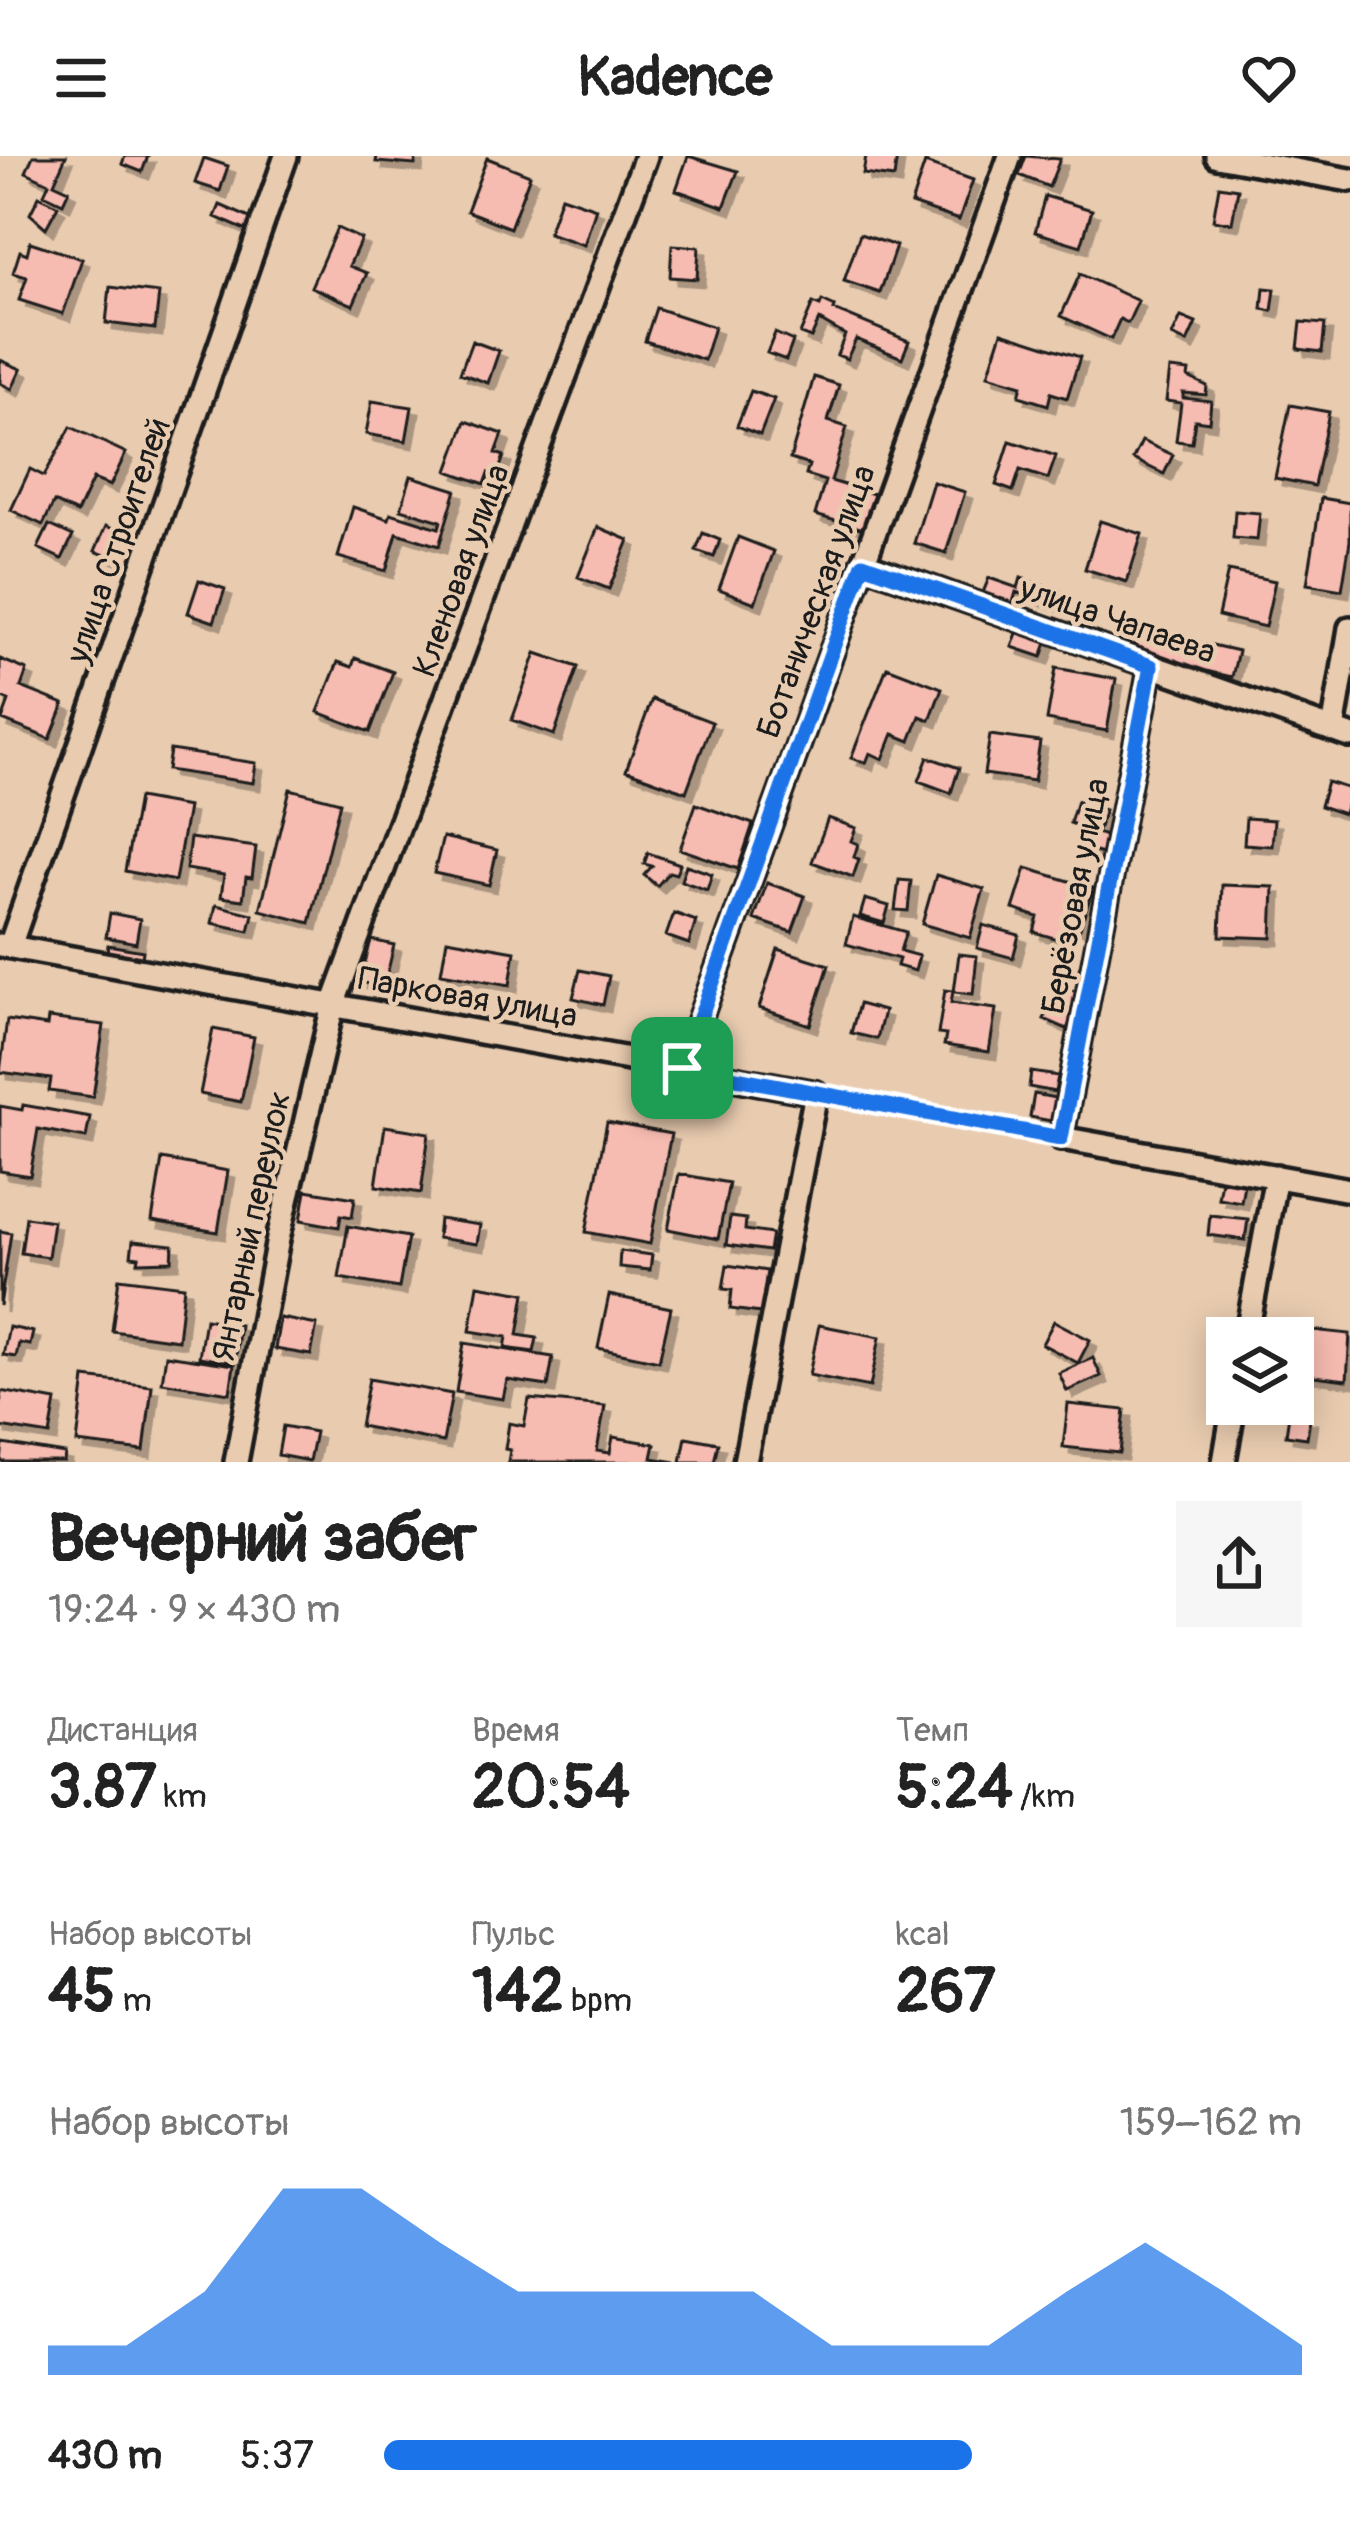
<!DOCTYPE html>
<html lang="ru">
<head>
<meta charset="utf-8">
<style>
  body { margin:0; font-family:Pangolin,sans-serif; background:#f6f6f6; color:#222; height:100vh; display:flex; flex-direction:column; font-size:45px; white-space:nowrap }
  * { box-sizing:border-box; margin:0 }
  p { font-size:39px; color:#767676 }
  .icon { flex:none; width:66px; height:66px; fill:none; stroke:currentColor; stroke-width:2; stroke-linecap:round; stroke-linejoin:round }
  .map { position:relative; height:1306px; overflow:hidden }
  .details { display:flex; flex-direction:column; background:#fff; flex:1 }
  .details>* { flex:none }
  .fabs { position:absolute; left:1206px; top:1161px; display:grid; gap:24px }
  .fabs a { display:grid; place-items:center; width:108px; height:108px; border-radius:0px; background:#fff; box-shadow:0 6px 30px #0003; font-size:60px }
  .pin { position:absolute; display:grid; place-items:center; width:102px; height:102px; color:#fff; margin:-51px; border-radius:24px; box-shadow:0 6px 18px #0006 }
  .round { display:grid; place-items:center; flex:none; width:126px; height:126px; border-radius:0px; background:#f6f6f6 }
  .head { display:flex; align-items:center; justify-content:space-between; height:204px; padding:0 48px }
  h1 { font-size:66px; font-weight:700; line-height:90px }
  .metrics { display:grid; grid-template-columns:repeat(3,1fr); gap:18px; height:204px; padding:12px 48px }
  .metrics div { display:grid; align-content:center }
  .metrics b { font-size:60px; font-weight:700 }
  .metrics small { font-size:33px; font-weight:400 }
  .metrics p { font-size:33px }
  .chart { height:336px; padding:24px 48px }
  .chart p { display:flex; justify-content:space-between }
  .chart svg { width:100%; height:216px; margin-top:12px; fill:#1a73e8; opacity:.7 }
  ul { padding:0 48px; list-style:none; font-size:39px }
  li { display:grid; grid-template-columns:192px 144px 1fr; align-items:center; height:90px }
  li i { height:30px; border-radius:15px; background:#1a73e8 }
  header { display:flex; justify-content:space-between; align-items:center; height:156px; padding:0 48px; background:#fff; font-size:54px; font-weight:700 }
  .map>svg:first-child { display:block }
  .building { fill:#f7bcb1; stroke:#1c1c1c; stroke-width:3; filter:url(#shadow) }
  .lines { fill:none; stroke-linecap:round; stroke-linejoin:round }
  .street-casing { stroke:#1c1c1c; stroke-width:30 }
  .path { stroke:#1c1c1c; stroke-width:4.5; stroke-dasharray:12 9; stroke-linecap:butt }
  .street { stroke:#e9ccb0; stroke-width:21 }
  .route-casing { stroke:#fff; stroke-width:24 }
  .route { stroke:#1a73e8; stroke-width:15 }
  .labels { text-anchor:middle; stroke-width:9; stroke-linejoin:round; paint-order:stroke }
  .street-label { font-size:33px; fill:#1c1c1c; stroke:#e9ccb0 }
</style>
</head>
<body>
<header><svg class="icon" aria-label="menu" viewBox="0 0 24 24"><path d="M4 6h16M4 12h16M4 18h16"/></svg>Kadence<svg class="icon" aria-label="heart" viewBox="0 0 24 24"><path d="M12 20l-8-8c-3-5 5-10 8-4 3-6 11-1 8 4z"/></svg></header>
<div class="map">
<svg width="1350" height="1306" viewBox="0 0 1350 1306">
  <defs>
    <filter id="shadow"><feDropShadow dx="7" dy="7" stdDeviation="0" flood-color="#0004"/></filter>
  </defs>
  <rect width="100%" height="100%" fill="#e9ccb0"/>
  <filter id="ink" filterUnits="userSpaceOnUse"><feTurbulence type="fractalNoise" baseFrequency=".00833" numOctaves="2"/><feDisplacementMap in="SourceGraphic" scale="24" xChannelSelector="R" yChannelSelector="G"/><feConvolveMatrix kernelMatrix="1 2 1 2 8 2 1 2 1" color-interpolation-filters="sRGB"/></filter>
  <g filter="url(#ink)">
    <path class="building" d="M33,0H66L54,27L69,34L63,47L44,38L49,27L26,16Z
      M125,0H148L142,16L122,8Z
      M377,0H416L415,9L376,6Z
      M688,0L738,15L724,51L676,34Z
      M866,0H897L894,22L863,18Z
      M1026,0L1060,3L1049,31L1019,19Z
      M204,2L228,10L220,35L195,27Z
      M487,2L530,19L510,72L467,55Z
      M925,7L973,24L959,64L911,48Z
      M1219,30L1238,33L1232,67L1213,64Z
      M39,40L58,50L46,72L30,58Z
      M561,40L596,52L584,89L548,77Z
      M1045,40L1092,54L1081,90L1035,76Z
      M220,49L259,66L254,78L215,61Z
      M337,72L361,83L349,110L367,117L353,149L311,131Z
      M860,78L896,90L880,137L844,125Z
      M30,86L82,103L63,158L19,144L27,121L13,117L20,95L27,98Z
      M672,89L699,91L697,123L670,121Z
      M1080,118L1138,145L1128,167L1120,163L1111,183L1061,160Z
      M110,131L159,137L155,173L106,167Z
      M1264,132L1275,133L1272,155L1262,153Z
      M822,145L835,151L834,154L909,185L902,202L856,183L847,203L837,199L845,179L819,164L811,182L800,178L813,147L820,150Z
      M656,152L714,171L704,204L645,185Z
      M1181,161L1196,167L1187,187L1172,180Z
      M1301,166L1325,168L1322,196L1298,193Z
      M1002,176L1080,201L1067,242L1051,237L1048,249L1019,240L1022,229L988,219Z
      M775,177L793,185L786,204L767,197Z
      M472,185L499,195L488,227L460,217Z
      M0,204L21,213L12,233L0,227Z
      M1170,213L1189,215L1188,221L1207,230L1206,239L1183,237V242L1211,245L1209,266L1195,264L1192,287L1176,285L1181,247L1166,245Z
      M814,221L839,229L828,265L847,271L831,325L877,339L867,374L815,359L825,325L806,319L809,309L790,303Z
      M751,235L774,243L760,279L737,270Z
      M372,245L412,251L406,285L366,278Z
      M1290,249L1329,256L1314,330L1275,322Z
      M466,265L503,278L496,297L504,300L497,320L489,317L485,328L448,315Z
      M71,271L126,297L110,330L93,323L77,357L54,346L43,369L11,354L30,313L44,320Z
      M1010,285L1056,300L1048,323L1020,314L1013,335L996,329Z
      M1142,285L1173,299L1164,318L1133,303Z
      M411,320L456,334L439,390L397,377L386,415L338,401L353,351L389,363L391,357L439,372L441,365L401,353Z
      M933,326L965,336L946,397L914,387Z
      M1321,342L1350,347V385L1342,434L1307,428Z
      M1235,355L1260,357L1257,384L1233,382Z
      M1100,365L1142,378L1127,426L1085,413Z
      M49,369L73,380L62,403L38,392Z
      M106,370L147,388L136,412L95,395Z
      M598,371L629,384L609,433L578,421Z
      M703,377L720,384L714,401L696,395Z
      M738,381L774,395L755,447L719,433Z
      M1228,415L1275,425L1265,471L1218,460Z
      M989,422L1018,432L1021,422L1061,436L1056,450L1016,436L1012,450L982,439Z
      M199,424L225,433L214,466L188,457Z
      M1138,472L1238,495L1232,521L1132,498Z
      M1018,474L1048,484L1042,501L1012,491Z
      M536,497L578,511L554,579L512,564Z
      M355,502L393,516L370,576L318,556L338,506L352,511Z
      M0,503L27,514L21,531L64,548L50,583L2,564L9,545L0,541Z
      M887,511L942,532L930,564L920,560L910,585L893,578L883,603L870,597L866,607L851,602Z
      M1056,512L1116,523L1107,575L1047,564Z
      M652,543L712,566L686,636L626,614Z
      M990,579L1040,586L1034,625L984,618Z
      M170,594L256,607L253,627L167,614Z
      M928,601L959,612L951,637L919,625Z
      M1327,626L1350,633L1344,658L1320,650Z
      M290,633L340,646L310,767L260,754Z
      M138,642L188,651L175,725L125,715Z
      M1077,645L1105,654L1097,677L1107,681L1102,698L1081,692L1087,673L1070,667Z
      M696,648L753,668L738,713L680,693Z
      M828,662L856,672L851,685L858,688L854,701L859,703L853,721L812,706Z
      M1246,662L1274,664L1272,690L1244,688Z
      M443,681L497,694L489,729L434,717Z
      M190,682L256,691L252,722L246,721L243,744L221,741L224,719L186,713Z
      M648,697L680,708L676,718L669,716L657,730L644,719L652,710L644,708Z
      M686,709L712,718L707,734L681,725Z
      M1026,712L1093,732L1080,772L1069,769L1064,785L1034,776L1038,761L1013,753Z
      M936,719L984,733L970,782L922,768Z
      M899,724L911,725L908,755L895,754Z
      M767,727L805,740L792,776L754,763Z
      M1222,729L1274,731L1272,782L1220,780Z
      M865,743L889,750L884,767L860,760Z
      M216,749L253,758L249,775L212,767Z
      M110,757L140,763L136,787L106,781Z
      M674,757L696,765L689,788L666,780Z
      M853,761L906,776L900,795L919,800L915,815L897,810L899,803L846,788Z
      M983,769L1019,779L1013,802L977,792Z
      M447,783L515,795L510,829L441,817Z
      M371,784L394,789L384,832L360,826Z
      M108,789L143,795L141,809L106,802Z
      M778,793L829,809L810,869L759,852Z
      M959,798L977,800L973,838L954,836Z
      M580,814L609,820L603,849L573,842Z
      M1061,829L1083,839L1067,873L1044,863Z
      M945,834L953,835L951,847L996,853L989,896L944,889L946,879L938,878Z
      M859,848L884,855L877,883L851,877Z
      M48,862L104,869L93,941L49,935L51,923L0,916L7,864L47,870Z
      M213,873L254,881L241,946L200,938Z
      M1031,916L1058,920L1055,936L1029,931Z
      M1034,938L1066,944L1062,967L1030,961Z
      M23,949L90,961L86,982L38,973L30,1020L0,1015V950L22,954Z
      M607,966L671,978L650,1088L586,1076Z
      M385,970L429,977L421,1037L376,1030Z
      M162,1003L228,1015L218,1076L152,1065Z
      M679,1018L729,1027L718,1083L668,1073Z
      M1222,1018L1245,1022L1241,1046L1218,1042Z
      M306,1034L355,1042L352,1061L341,1059L339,1071L301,1064Z
      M1210,1059L1248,1063L1245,1084L1208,1079Z
      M26,1061L53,1065L48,1101L21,1097Z
      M730,1061L746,1063L745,1074L772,1078L769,1095L726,1089Z
      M439,1063L480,1069L477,1088L437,1082Z
      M348,1070L408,1081L399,1132L339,1122Z
      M0,1075L11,1077L0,1150Z
      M133,1085L173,1089L172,1105L138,1106L139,1101L131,1100Z
      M620,1095L652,1099L650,1114L619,1111Z
      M727,1109L767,1115L761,1157L730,1153L732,1134L723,1133Z
      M119,1122L184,1130L178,1184L112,1175Z
      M478,1129L525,1137L518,1179L537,1182L534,1196L505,1192L507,1181L470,1175Z
      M609,1139L671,1152L659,1205L598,1192Z
      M280,1162L317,1169L311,1199L275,1193Z
      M205,1163L240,1169L235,1207L199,1201Z
      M1054,1165L1090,1184L1078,1207L1042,1188Z
      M819,1169L880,1181L870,1231L809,1219Z
      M9,1171L33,1176L30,1189L19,1187L16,1201L3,1199Z
      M1303,1173L1350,1178L1347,1224L1298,1218Z
      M464,1187L553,1201L548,1230L507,1224L503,1243L456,1236Z
      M166,1199L234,1209L230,1237L162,1226Z
      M1093,1202L1101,1220L1067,1235L1059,1217Z
      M85,1222L152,1230L144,1295L77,1287Z
      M369,1223L452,1238L443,1286L360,1270Z
      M1,1235L56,1245L50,1279L0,1271Z
      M529,1243L605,1250L597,1295L610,1297L613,1281L655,1288L652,1302L676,1306H508L510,1294L505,1293L509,1267L524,1270Z
      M1068,1248L1125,1254L1120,1297L1063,1291Z
      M1289,1259L1310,1262L1307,1282L1286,1279Z
      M283,1270L315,1276L309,1305L278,1299Z
      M686,1281L718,1287L714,1306H681Z
      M3,1288L65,1298L64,1306H1Z"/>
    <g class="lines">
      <g class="street-casing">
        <path id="street" d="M1217,0L1350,24
          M863,408L1350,580
          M1151,510L1061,982L1350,1034
          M1333,574L1350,472
          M0,789L816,937L745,1306
          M10,790L286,0
          M682,912L1010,0
          M1246,1182L1276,1020
          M236,1306L278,1083L333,849L646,0
          M1224,1306L1234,1248"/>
      </g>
      <path class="path" d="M837,940L1038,977"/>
      <use href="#street" class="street"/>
    </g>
  </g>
  <g class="lines" filter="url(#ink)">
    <g class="route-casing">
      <path id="route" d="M863,408L1151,510L1061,982L682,912Z"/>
    </g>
    <use href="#route" class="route"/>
  </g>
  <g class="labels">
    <g class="street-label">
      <text transform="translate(117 384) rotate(-71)" y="12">улица Строителей</text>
      <text transform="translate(460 414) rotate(-70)" y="12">Кленовая улица</text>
      <text transform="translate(815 445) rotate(-70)" y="12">Ботаническая улица</text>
      <text transform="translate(1118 463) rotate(19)" y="12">улица Чапаева</text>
      <text transform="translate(1074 740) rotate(-79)" y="12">Берёзовая улица</text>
      <text transform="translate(468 840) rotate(10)" y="12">Парковая улица</text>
      <text transform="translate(250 1070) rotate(-78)" y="12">Янтарный переулок</text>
    </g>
  </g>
</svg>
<div class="fabs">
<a><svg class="icon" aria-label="layers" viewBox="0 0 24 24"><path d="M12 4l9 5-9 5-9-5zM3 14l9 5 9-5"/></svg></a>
</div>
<div class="pin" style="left:682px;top:912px;background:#1e9e55"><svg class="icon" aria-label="arrive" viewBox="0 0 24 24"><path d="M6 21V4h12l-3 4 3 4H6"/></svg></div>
</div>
<section class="details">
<div class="head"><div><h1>Вечерний забег</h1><p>19:24 · 9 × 430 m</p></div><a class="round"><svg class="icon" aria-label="share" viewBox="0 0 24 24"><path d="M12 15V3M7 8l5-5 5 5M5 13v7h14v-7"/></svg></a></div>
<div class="metrics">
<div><p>Дистанция</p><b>3.87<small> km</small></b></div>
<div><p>Время</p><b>20:54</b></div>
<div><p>Темп</p><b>5:24<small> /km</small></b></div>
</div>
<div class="metrics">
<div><p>Набор высоты</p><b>45<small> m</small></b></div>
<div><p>Пульс</p><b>142<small> bpm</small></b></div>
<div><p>kcal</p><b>267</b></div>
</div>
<div class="chart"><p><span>Набор высоты</span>159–162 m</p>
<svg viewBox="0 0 160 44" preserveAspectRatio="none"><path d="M0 44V38L10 38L20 27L30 6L40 6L50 17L60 27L70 27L80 27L90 27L100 38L110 38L120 38L130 27L140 17L150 27L160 38V44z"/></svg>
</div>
<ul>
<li><b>430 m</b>5:37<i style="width:64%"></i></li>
</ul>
</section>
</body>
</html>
